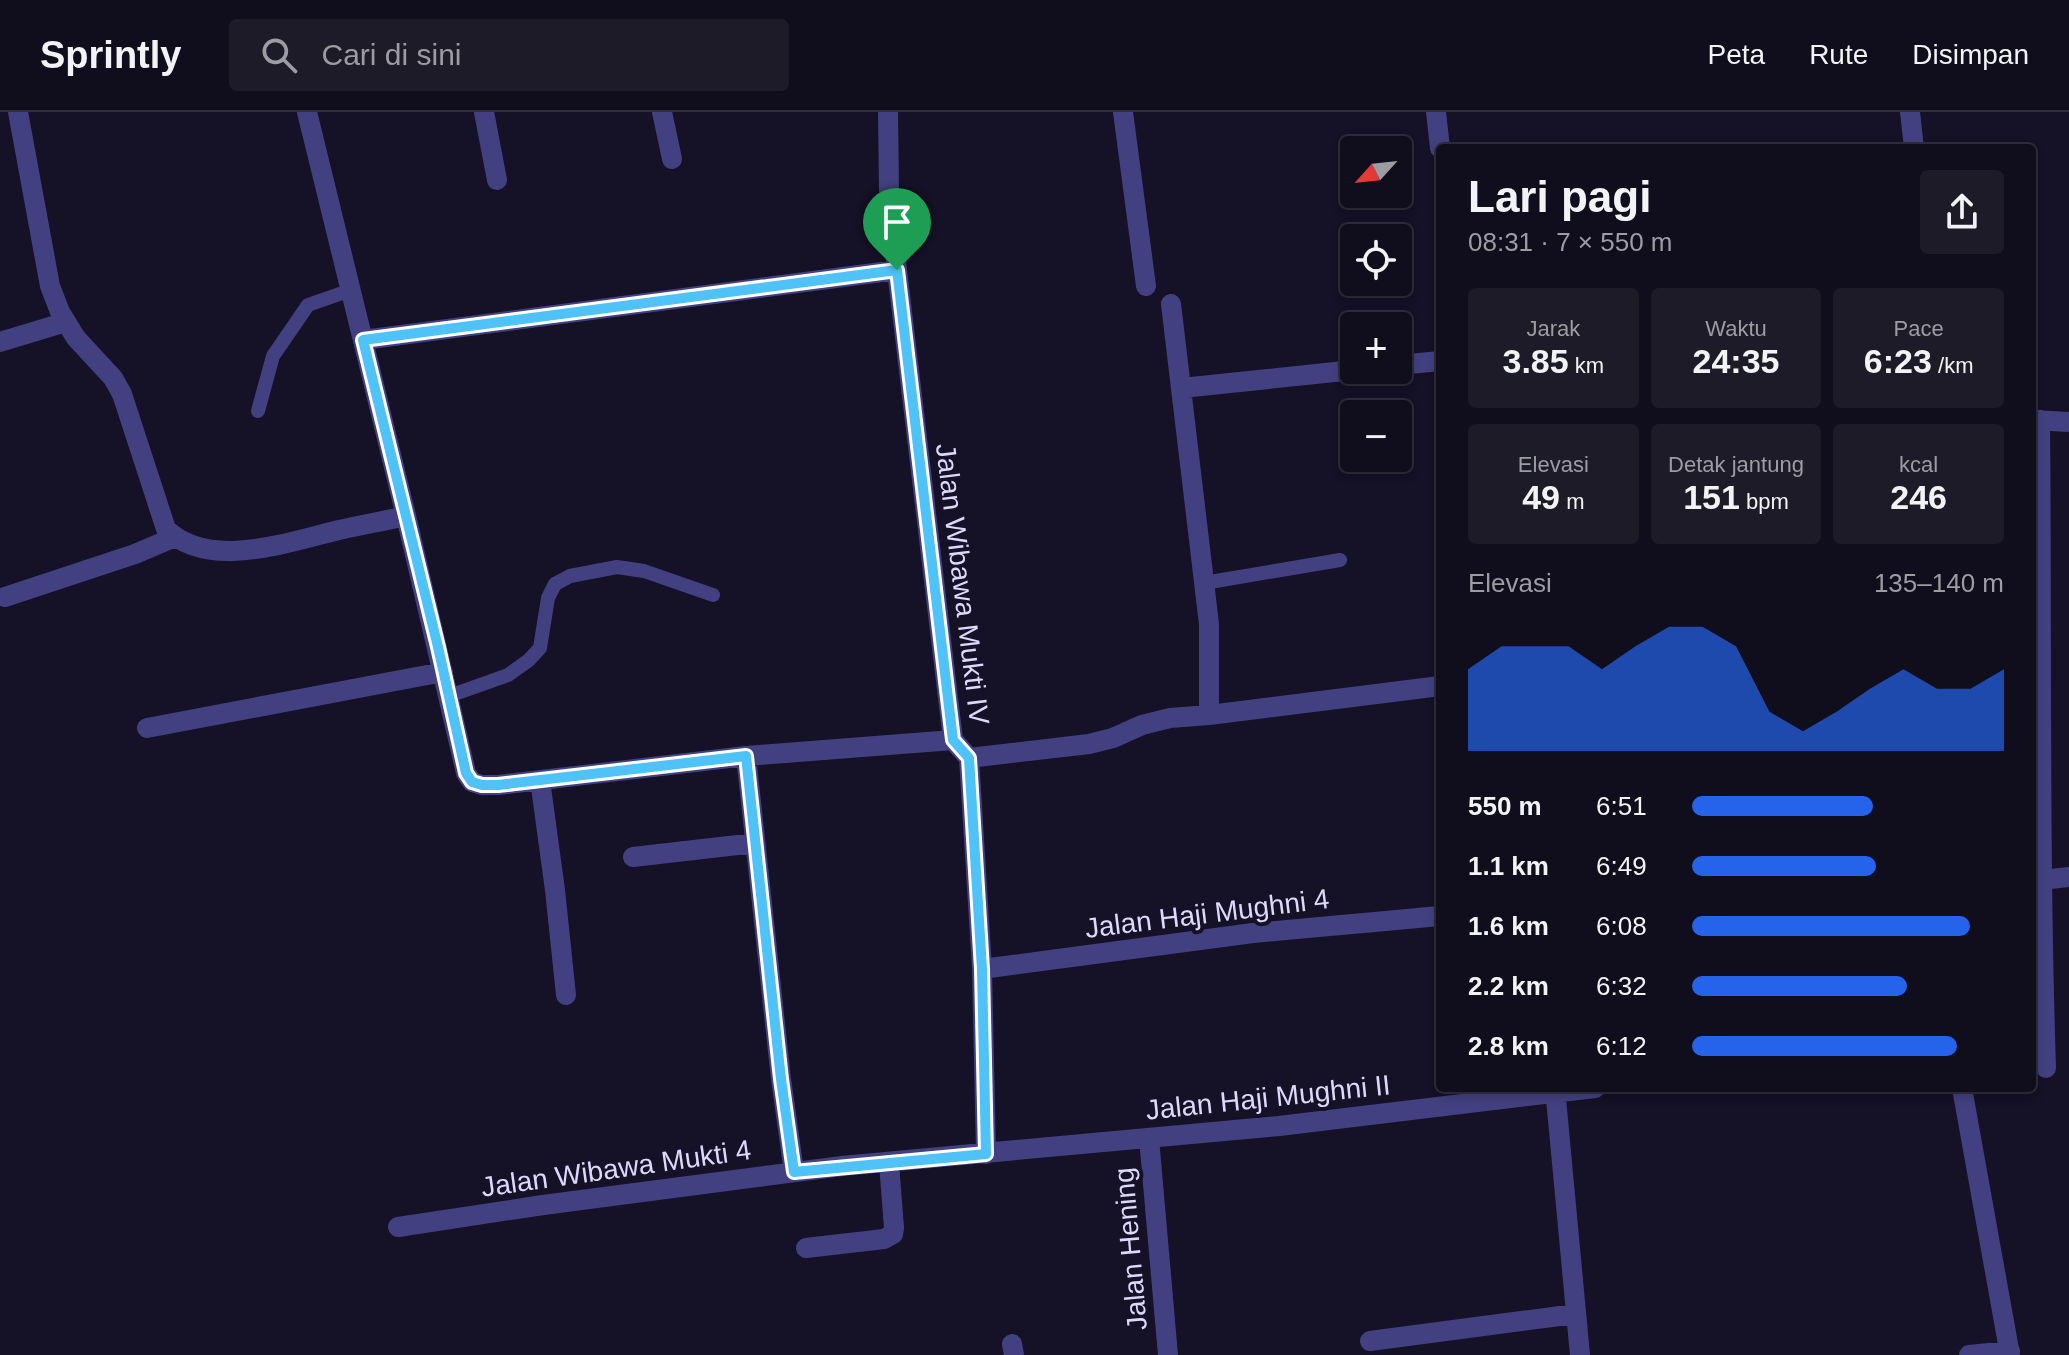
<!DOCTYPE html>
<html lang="id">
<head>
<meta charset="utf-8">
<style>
  body { margin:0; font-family:Helvetica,sans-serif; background:#1e1b29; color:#f1f3f6; height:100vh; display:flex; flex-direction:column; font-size:30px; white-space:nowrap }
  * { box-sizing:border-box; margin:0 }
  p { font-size:26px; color:#9c9ca3 }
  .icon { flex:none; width:44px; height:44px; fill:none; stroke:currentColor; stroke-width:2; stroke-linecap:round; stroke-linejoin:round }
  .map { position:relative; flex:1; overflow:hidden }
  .side { position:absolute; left:1436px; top:32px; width:600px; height:948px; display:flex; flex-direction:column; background:#100d1c; border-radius:8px; box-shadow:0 4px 12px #0003,0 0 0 2px #302d3b }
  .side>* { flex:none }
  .needle { width:52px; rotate:243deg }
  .buttons { position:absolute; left:1340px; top:24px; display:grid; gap:16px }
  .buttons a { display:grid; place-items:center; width:72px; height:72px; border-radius:8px; background:#100d1c; box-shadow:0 4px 12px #0003,0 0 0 2px #302d3b; font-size:40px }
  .pin { position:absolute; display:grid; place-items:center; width:68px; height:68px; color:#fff; margin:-82px -34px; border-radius:50% 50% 50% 0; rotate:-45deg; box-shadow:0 0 8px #0007 }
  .pin .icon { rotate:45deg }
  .round { display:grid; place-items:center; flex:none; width:84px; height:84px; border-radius:8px; background:#1e1b29 }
  .headline { display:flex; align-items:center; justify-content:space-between; height:136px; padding:0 32px }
  h1 { font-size:44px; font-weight:800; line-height:60px }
  .metrics { display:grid; grid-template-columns:repeat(3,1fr); gap:12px; height:136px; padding:8px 32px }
  .metrics div { display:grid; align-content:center; border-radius:8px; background:#1e1b29; text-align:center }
  .metrics b { font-size:34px; font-weight:800 }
  .metrics small { font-size:22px; font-weight:400 }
  .metrics p { font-size:22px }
  .chart { height:224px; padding:16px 32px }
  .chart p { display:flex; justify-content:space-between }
  .chart svg { width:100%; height:144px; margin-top:8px; fill:#2563eb; opacity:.7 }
  ul { padding:0 32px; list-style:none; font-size:26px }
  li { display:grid; grid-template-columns:128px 96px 1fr; align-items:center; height:60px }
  li i { height:20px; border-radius:10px; background:#2563eb }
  header { display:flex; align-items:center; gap:48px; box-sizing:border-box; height:112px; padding:0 40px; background:#100d1c; border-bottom:2px solid #302d3b }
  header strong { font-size:38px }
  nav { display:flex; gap:44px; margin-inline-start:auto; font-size:28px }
  .search { width:560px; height:72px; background:#1e1b29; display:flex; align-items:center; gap:20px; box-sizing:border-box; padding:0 28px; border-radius:8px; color:#9c9ca3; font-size:30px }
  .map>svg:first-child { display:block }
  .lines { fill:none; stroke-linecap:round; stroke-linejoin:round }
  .lane { stroke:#434081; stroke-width:14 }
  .street { stroke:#434081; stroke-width:20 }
  .route-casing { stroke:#fff; stroke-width:16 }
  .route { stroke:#4fc3f7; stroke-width:10 }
  .labels { text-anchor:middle; stroke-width:8; stroke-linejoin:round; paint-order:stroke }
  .street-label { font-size:28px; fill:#ddd9fc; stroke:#151126 }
</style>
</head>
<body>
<header>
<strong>Sprintly</strong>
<div class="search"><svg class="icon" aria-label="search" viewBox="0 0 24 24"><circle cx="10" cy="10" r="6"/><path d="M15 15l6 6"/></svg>Cari di sini</div>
<nav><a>Peta</a><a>Rute</a><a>Disimpan</a></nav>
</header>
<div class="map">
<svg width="2069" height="1243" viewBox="0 0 2069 1243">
  <rect width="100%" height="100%" fill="#151126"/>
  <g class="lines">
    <path class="lane" d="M258,299L273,244L308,193L351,178
      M1204,471L1340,448
      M449,584L508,563L529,548L540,536L548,486L555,472L570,464L617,455L644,459L713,483"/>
    <path class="street" d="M18,0L50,174L60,200L76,226L113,266L122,282L166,417C209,459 288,430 339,418C361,413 384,409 406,404
      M307,0L406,404L466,661L472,670L482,673H498L746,644L953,628
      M484,0L497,68
      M662,0L672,47
      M888,0L889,78L897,158L953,628L969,646L982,857L986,1042
      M1123,0L1146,174
      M1436,0L1440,36
      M1910,0L1914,36
      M363,228L897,158
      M0,230L66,210
      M1398,253L1440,249
      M1182,276L1354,258
      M2032,308L2069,310
      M2040,308C2042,524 2039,740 2046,956
      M5,485L135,442L175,425
      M1209,603L1440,574
      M147,616L443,560
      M746,644L781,967L794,1060
      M969,646L1089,632L1113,626L1142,613L1170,606L1209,603V512L1171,192
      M540,668L555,778L566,883
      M633,745L755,731
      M2032,769L2069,765
      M982,857L1253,821L1440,804
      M1555,976L1580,1243
      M1962,976L2010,1243
      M1149,1026L1168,1243
      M398,1115L543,1093L842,1054L1279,1014L1595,976
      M806,1136L884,1127L893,1122L894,1116L889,1051
      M1370,1229L1575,1202
      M1012,1232L1014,1243
      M1969,1243L2010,1239"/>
  </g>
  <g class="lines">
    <g class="route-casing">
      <path id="route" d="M897,158L953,628L969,646L982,857L986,1042L794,1060L781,967L746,644L498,673H482L472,670L466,661L438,535L363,228Z"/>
    </g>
    <use href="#route" class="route"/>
  </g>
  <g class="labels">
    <g class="street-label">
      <text transform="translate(963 472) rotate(83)" y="10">Jalan Wibawa Mukti IV</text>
      <text transform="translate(1207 801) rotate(-7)" y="10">Jalan Haji Mughni 4</text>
      <text transform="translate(1268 985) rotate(-6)" y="10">Jalan Haji Mughni II</text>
      <text transform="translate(616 1056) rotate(-8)" y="10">Jalan Wibawa Mukti 4</text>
      <text transform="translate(1130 1137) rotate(-95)" y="10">Jalan Hening</text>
    </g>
  </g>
</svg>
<div class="buttons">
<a><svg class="needle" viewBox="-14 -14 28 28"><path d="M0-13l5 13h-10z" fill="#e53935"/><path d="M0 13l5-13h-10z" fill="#9c9ca3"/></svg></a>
<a><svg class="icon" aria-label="locate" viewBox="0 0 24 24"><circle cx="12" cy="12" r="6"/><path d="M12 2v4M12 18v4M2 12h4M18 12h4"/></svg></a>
<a>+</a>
<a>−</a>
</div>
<div class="pin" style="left:897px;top:158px;background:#1e9e55"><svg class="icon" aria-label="arrive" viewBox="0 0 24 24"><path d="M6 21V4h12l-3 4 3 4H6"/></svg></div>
<section class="side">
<div class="headline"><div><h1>Lari pagi</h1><p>08:31 · 7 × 550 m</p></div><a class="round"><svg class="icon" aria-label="share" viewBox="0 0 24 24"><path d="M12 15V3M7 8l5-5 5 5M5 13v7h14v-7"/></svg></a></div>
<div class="metrics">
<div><p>Jarak</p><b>3.85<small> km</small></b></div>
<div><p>Waktu</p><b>24:35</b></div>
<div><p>Pace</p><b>6:23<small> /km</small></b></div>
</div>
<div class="metrics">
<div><p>Elevasi</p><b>49<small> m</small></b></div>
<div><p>Detak jantung</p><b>151<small> bpm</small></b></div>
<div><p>kcal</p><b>246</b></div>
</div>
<div class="chart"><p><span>Elevasi</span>135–140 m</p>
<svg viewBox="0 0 160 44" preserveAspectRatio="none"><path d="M0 44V19L10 12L20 12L30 12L40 19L50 12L60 6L70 6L80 12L90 32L100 38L110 32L120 25L130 19L140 25L150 25L160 19V44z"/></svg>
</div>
<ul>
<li><b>550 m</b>6:51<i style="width:58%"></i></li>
<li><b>1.1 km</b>6:49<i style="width:59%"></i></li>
<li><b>1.6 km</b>6:08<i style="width:89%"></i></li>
<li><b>2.2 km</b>6:32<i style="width:69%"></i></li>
<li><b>2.8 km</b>6:12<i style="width:85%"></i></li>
</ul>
</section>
</div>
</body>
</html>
